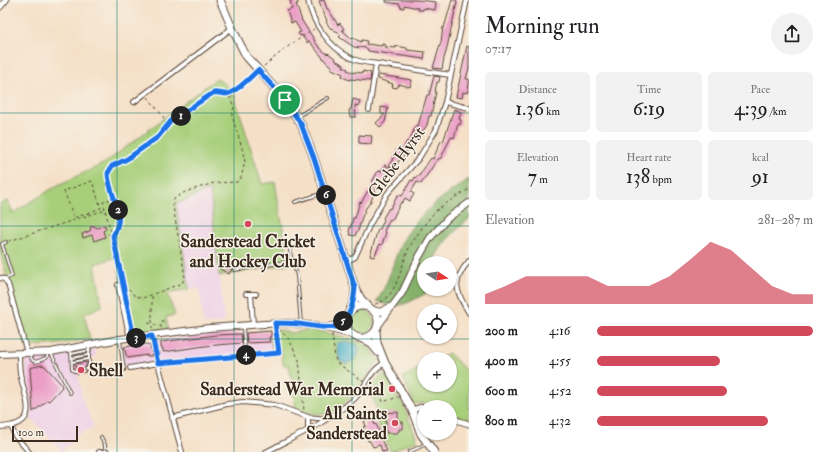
<!DOCTYPE html>
<html lang="en">
<head>
<meta charset="utf-8">
<style>
  body { margin:0; font-family:"IM FELL Double Pica",serif; background:#f2f2f2; color:#202124; height:100vh; display:flex; flex-direction:column; font-size:15px; white-space:nowrap }
  * { box-sizing:border-box; margin:0 }
  p { font-size:13px; color:#757577 }
  .icon { flex:none; width:22px; height:22px; fill:none; stroke:currentColor; stroke-width:2; stroke-linecap:round; stroke-linejoin:round }
  .map { position:relative; flex:1; overflow:hidden }
  .drawer { display:flex; flex-direction:column; background:#fff; width:360px }
  .drawer>* { flex:none }
  .needle { width:26px; rotate:102deg }
  .fabs { position:absolute; left:417px; top:256px; display:grid; gap:8px }
  .fabs a { display:grid; place-items:center; width:40px; height:40px; border-radius:50%; background:#fff; box-shadow:0 1px 3px #0004; font-size:20px }
  .scale { position:absolute; left:12px; bottom:10px; width:66px; box-sizing:border-box; padding-left:4px; border:2px solid #3b2a1e; border-top:0; font-size:11px; line-height:14px; white-space:nowrap; color:#3b2a1e; -webkit-text-stroke:3px #f7f3e8; paint-order:stroke }
  .pin { position:absolute; display:grid; place-items:center; width:34px; height:34px; color:#fff; margin:-17px; border:2px solid #fff; border-radius:50%; box-shadow:0 1px 4px #0007 }
  .km { position:absolute; width:20px; height:20px; margin:-10px; border-radius:50%; background:#222; color:#fff; font-size:11px; line-height:20px; text-align:center }
  .round { display:grid; place-items:center; flex:none; width:42px; height:42px; border-radius:21px; background:#f2f2f2 }
  .summary { display:flex; align-items:center; justify-content:space-between; height:68px; padding:0 16px }
  h1 { font-size:22px; font-weight:600; line-height:30px }
  .metrics { display:grid; grid-template-columns:repeat(3,1fr); gap:6px; height:68px; padding:4px 16px }
  .metrics div { display:grid; align-content:center; border-radius:6px; background:#f2f2f2; text-align:center }
  .metrics b { font-size:20px; font-weight:600 }
  .metrics small { font-size:11px; font-weight:400 }
  .metrics p { font-size:11px }
  .chart { height:112px; padding:8px 16px }
  .chart p { display:flex; justify-content:space-between }
  .chart svg { width:100%; height:72px; margin-top:4px; fill:#d1495b; opacity:.7 }
  ul { padding:0 16px; list-style:none; font-size:13px }
  li { display:grid; grid-template-columns:64px 48px 1fr; align-items:center; height:30px }
  li i { height:10px; border-radius:5px; background:#d1495b }
  main { display:flex; flex:1; min-height:0 }
  .map>svg:first-child { display:block }
  .built { fill:#efd0e7 }
  .green { fill:#a7cf7a; stroke:#717c4c }
  .forest { fill:#85b26a; stroke:#606e44 }
  .water { fill:#48afc7; stroke:#426c72 }
  .building { fill:#eb9fc6 }
  .lines { fill:none; stroke-linecap:round; stroke-linejoin:round }
  .service-casing { stroke:#574537; stroke-width:4 }
  .minor-casing { stroke:#574537; stroke-width:6 }
  .tertiary-casing { stroke:#574537; stroke-width:7 }
  .secondary-casing { stroke:#574537; stroke-width:8 }
  .primary-casing { stroke:#574537; stroke-width:9 }
  .path { stroke:#574537; stroke-width:1; stroke-dasharray:3 3; stroke-linecap:butt }
  .service { stroke:#fff; stroke-width:2 }
  .minor { stroke:#fff; stroke-width:4 }
  .tertiary { stroke:#fff; stroke-width:5 }
  .secondary { stroke:#fff; stroke-width:6 }
  .primary { stroke:#fff; stroke-width:7 }
  .route-casing { stroke:#fff; stroke-width:8 }
  .route { stroke:#1a73e8; stroke-width:5 }
  .grid { fill:none; stroke:#0f766e; stroke-width:1; stroke-opacity:0.55 }
  .poi-dot { fill:#d1495b; stroke:#f7f3e8; stroke-width:1.5 }
  .labels { text-anchor:middle; stroke-width:3; stroke-linejoin:round; paint-order:stroke }
  .street-label { font-size:17px; fill:#3b2a1e; stroke:#f7f3e8 }
  .poi-label { font-size:17px; font-weight:bold; fill:#3b2a1e; stroke:#f7f3e8; text-anchor:end }
</style>
</head>
<body>
<main>
<div class="map">
<svg width="469" height="452" viewBox="0 0 469 452">
  <rect width="100%" height="100%" fill="#f7f3e8"/>
  <filter id="ink" filterUnits="userSpaceOnUse"><feTurbulence type="fractalNoise" baseFrequency=".025" numOctaves="2"/><feDisplacementMap in="SourceGraphic" scale="8" xChannelSelector="R" yChannelSelector="G"/><feConvolveMatrix kernelMatrix="1 2 1 2 8 2 1 2 1" color-interpolation-filters="sRGB"/></filter>
  <filter id="wash" filterUnits="userSpaceOnUse"><feTurbulence type="fractalNoise" baseFrequency=".012" numOctaves="4" result="noise"/><feDisplacementMap in="SourceGraphic" scale="16" xChannelSelector="R" yChannelSelector="G"/><feGaussianBlur stdDeviation="0.9" result="paint"/><feColorMatrix in="noise" values="0 0 0 0 0 0 0 0 0 0 0 0 0 0 0 0 0 1.4 0 .05"/><feComposite in="paint" operator="in"/></filter>
  <g filter="url(#wash)">
    <rect width="100%" height="100%" fill="#f5e0c7"/>
    <path class="built" d="M211,190L224,322L204,324L199,288L189,289L176,203Z
      M270,331L272,351L157,362L125,367L122,344L213,334Z
      M95,348L96,356L90,358L92,370L78,374L83,402L94,427L82,432L62,451L34,421L31,420L25,358Z"/>
    <path class="green" d="M217,78L233,91L262,184L275,182L289,264L219,276L210,190L176,204L189,289L167,293L175,315L166,317L168,329L132,334L116,257L95,264L102,306L84,314L90,339L61,344L26,347L0,251V204L8,201L13,213L58,185L105,163Z
      M350 322a12 12 0 1 1 24 0a12 12 0 1 1-24 0Z
      M309,329C327,333 354,337 369,347C373,351 376,355 379,360L351,398L329,415L309,413L296,409L289,365H283L281,350L272,351L270,331L283,330L289,333L302,331Z
      M449,353L469,374V420L450,414V407H432L422,403L414,404L403,377L424,366V385H450V359H438Z
      M384,372L397,393L396,397L397,399L401,400L416,437H415L418,441L407,444L391,452C386,440 380,430 376,419L379,418L378,415H377L376,408L370,388Z"/>
    <path class="forest" d="M469,179V219C454,232 440,244 433,263H424V289H426L425,294C405,304 399,310 377,301C389,283 392,263 401,244C416,215 442,197 469,179Z"/>
    <path class="water" d="M345,341L357,344L360,350L356,359L347,364L340,361L337,350V343Z"/>
    <g id="blocks">
      <path class="building" d="M290,0H297L298,4H296L302,21L315,41H314L320,48L327,54L328,53L336,59L335,60L344,65L343,67L348,69L347,70L354,73V72L363,73V71L371,73L370,81L350,79V80L342,77L343,74L330,68L332,66L327,63L309,41L307,43L302,35L300,36L298,33L301,32L295,22L291,23L287,11L292,9Z
        M324,0L327,9H328L338,25L340,23L344,29L342,30L352,39L353,38L361,42L362,40L367,41L366,44L382,46V44L386,45L385,47L396,48V46L407,48V50L425,52L424,59L368,51V49L361,47L360,48L354,47L339,37L341,35L337,31H335L332,28L331,29L326,22L327,21L319,1Z
        M386,0H418L436,2L435,10L423,8V10H418V8L404,5V8L400,7V4L386,2Z
        M452,0H456L457,2L446,52L444,58L442,69L433,68L441,42L443,27L444,28Z
        M467,46L469,47V68L466,79H469V84L467,93L463,92L462,98L456,97Z
        M379,75L412,80L410,87L399,84L397,88L392,87L393,84L378,79Z
        M434,76L440,77L439,82H437L435,91L436,92L431,116H429L427,125L423,131H422L419,135L413,147L411,146L409,150L408,149L401,160L400,159L394,169L389,166L398,149L402,151L407,141L409,142L416,125L418,126L427,95H429Z
        M353,99L360,101L359,106L355,105L356,117H350L349,110L351,109Z
        M381,107L388,108L385,122L380,127L376,123L385,114H381Z
        M454,109L461,112L459,119L461,120L460,125L458,124L454,138L451,137L441,158L437,160L421,184L417,182L411,192L414,194L410,201L405,198L402,203L401,202L392,220L390,219L384,231L386,232L382,245L380,244L374,257L370,256L378,229H380L384,220L383,218L389,208L390,209L398,195L402,196L411,180L413,181L415,177L416,178L417,176H419L431,158L433,159L441,141L443,142Z
        M359,135L372,136L371,144L359,143Z
        M385,165L390,168L380,186L378,189L376,188L371,201L366,208L362,217L358,231H357L355,236L350,235V233L349,232L350,227H351L353,218H355L360,202L361,203L366,194L368,191L369,192L374,183L372,182L378,171L381,172Z
        M105,225L106,229L103,231L105,237L94,241L92,235L83,238L82,234L90,231L91,226H94L97,228Z
        M222,264L232,269L229,274L220,269Z
        M271,331V337H269L270,342L247,343L246,333Z
        M241,334L242,343L205,346L163,352V348H161V342L216,335Z
        M147,344L150,346L152,356H147V355L127,358L124,347Z
        M86,362V366L84,369L86,372L77,374L79,371L76,368L75,364Z
        M41,365L45,366L61,384L62,387L49,401L48,400L33,412L30,368Z
        M398,412V422H403V429H399V431L397,433H386V413Z
        M372,418L375,425L376,424L380,433L378,434L387,451L382,452L380,445L373,447L370,441H368L363,427L366,426L364,421Z"/>
    </g>
  </g>
  <g filter="url(#ink)">
    <use href="#blocks" fill-opacity="0" stroke="#574537" stroke-width="1"/>
    <g class="lines">
      <g class="service-casing">
        <path id="service" d="M298,116L328,98
          M295,202L324,193
          M289,244L291,257L297,275L301,324
          M120,269L134,337
          M234,270L285,262L291,257
          M4,279L12,276L2,244L6,242
          M243,327L245,355
          M120,341L124,370
          M71,350L72,369L74,371H77
          M51,353L70,393
          M30,354L32,360L36,362L46,358L49,354
          M71,354L90,350
          M72,358L88,355
          M72,362L88,359
          M86,369L89,367V345
          M101,437L105,445V452
          M409,452L426,444"/>
      </g>
      <g class="minor-casing">
        <path id="minor" d="M308,0C312,23 329,47 351,58C360,63 373,63 384,65C406,68 429,72 451,75
          M134,102L232,28
          M445,102L469,108
          M369,110L376,64
          M347,261L355,257L370,224L387,194L419,158L436,130L445,102L467,0
          M469,261C451,282 456,292 469,313
          M0,278L4,279L8,284L27,353
          M118,285L130,338
          M246,294H256
          M251,294L253,325
          M152,336L158,363L182,452
          M130,368L158,363L279,353
          M308,417V430
          M172,418L227,404L243,402L275,405L308,417L326,419
          M11,426L15,436L29,452
          M0,427C38,425 28,406 21,378C19,370 19,361 19,353
          M99,452H107
          M266,452C296,436 328,422 353,400C366,389 368,371 385,363"/>
      </g>
      <g class="tertiary-casing">
        <path id="tertiary" d="M0,7L6,0
          M412,410L421,407L424,408
          M450,418L469,424"/>
      </g>
      <g class="secondary-casing">
        <path id="secondary" d="M373,310L380,312L392,306
          M329,327L340,324L347,315
          M377,327L402,293L419,257L430,238L448,218L469,203
          M0,354L51,352L120,339L209,328L264,324L289,323L319,326L353,335"/>
      </g>
      <g class="primary-casing">
        <path id="primary" d="M220,0L232,28L246,56L285,100L301,124L314,158L355,288L361,299L371,309
          M346 322a16 16 0 1 1 32 0a16 16 0 1 1-32 0Z
          M349,312L354,301L355,288
          M376,331L377,343L385,363L412,410L421,434L434,452
          M360,338L370,342L378,352"/>
      </g>
      <path class="path" d="M264,66L286,48L314,29
        M227,94L233,91L253,74
        M148,97L164,118L166,125
        M231,98L233,92
        M105,209L103,202L114,198
        M88,213L101,208L92,181L64,191L74,218L88,213V215
        M108,234L113,236L120,267
        M113,236C116,231 119,227 120,221C121,204 103,183 110,168L127,159L155,139L169,123L209,96L218,93L228,95L234,106L232,116L242,148L245,162L241,178L237,182L214,183L185,192L174,199L173,206L185,277L182,283L143,298L135,296L127,287
        M9,241L105,210L110,228L113,235
        M152,296V329
        M375,304C397,301 401,263 410,246C417,235 426,221 436,211C445,203 458,196 469,189
        M148,323L160,326
        M161,328V324L163,322L162,320
        M276,328L278,349
        M279,329L289,339L299,360L304,411
        M332,334L335,358L337,363L363,381
        M370,386L381,396L383,402L398,397"/>
      <use href="#service" class="service"/>
      <use href="#minor" class="minor"/>
      <use href="#tertiary" class="tertiary"/>
      <use href="#secondary" class="secondary"/>
      <use href="#primary" class="primary"/>
    </g>
  </g>
  <g class="lines" filter="url(#ink)">
    <g class="route-casing">
      <path id="route" d="M258,70L285,100L301,124L314,158L355,288C354,300 350,323 334,327C325,329 315,326 306,325C296,323 286,323 275,323L279,353L158,363L152,336L134,338L113,236C125,214 115,206 110,185C109,181 108,177 108,173L112,166L127,159L158,137L171,121L213,93C218,92 222,94 226,94C234,94 252,76 258,70Z"/>
    </g>
    <use href="#route" class="route"/>
  </g>
  <path class="grid" d="M117,0V452M234,0V452M352,0V452M0,113H469M0,226H469M0,339H469"/>
  <g class="poi-dot">
    <circle cx="248" cy="224" r="4"/>
    <circle cx="81" cy="370" r="4"/>
    <circle cx="392" cy="389" r="4"/>
    <circle cx="395" cy="423" r="4"/>
  </g>
  <g class="labels">
    <g class="street-label">
      <text transform="translate(396 162) rotate(-54)" y="6">Glebe Hyrst</text>
    </g>
    <g class="poi-label">
      <text x="248" y="247" text-anchor="middle">Sanderstead Cricket<tspan x="248" dy="20">and Hockey Club</tspan></text>
      <text x="89" y="376" text-anchor="start">Shell</text>
      <text x="384" y="395">Sanderstead War Memorial</text>
      <text x="387" y="419">All Saints<tspan x="387" dy="20">Sanderstead</tspan></text>
    </g>
  </g>
</svg>
<div class="fabs">
<a><svg class="needle" viewBox="-14 -14 28 28"><path d="M0-13l5 13h-10z" fill="#e53935"/><path d="M0 13l5-13h-10z" fill="#757577"/></svg></a>
<a><svg class="icon" aria-label="locate" viewBox="0 0 24 24"><circle cx="12" cy="12" r="6"/><path d="M12 2v4M12 18v4M2 12h4M18 12h4"/></svg></a>
<a>+</a>
<a>−</a>
</div>
<div class="scale">100 m</div>
<div class="pin" style="left:285px;top:100px;background:#1e9e55"><svg class="icon" aria-label="arrive" viewBox="0 0 24 24"><path d="M6 21V4h12l-3 4 3 4H6"/></svg></div>
<b class="km" style="left:181px;top:116px">1</b>
<b class="km" style="left:118px;top:210px">2</b>
<b class="km" style="left:136px;top:338px">3</b>
<b class="km" style="left:246px;top:355px">4</b>
<b class="km" style="left:343px;top:321px">5</b>
<b class="km" style="left:326px;top:195px">6</b>
</div>
<section class="drawer">
<div class="summary"><div><h1>Morning run</h1><p>07:17</p></div><a class="round"><svg class="icon" aria-label="share" viewBox="0 0 24 24"><path d="M12 15V3M7 8l5-5 5 5M5 13v7h14v-7"/></svg></a></div>
<div class="metrics">
<div><p>Distance</p><b>1.36<small> km</small></b></div>
<div><p>Time</p><b>6:19</b></div>
<div><p>Pace</p><b>4:39<small> /km</small></b></div>
</div>
<div class="metrics">
<div><p>Elevation</p><b>7<small> m</small></b></div>
<div><p>Heart rate</p><b>138<small> bpm</small></b></div>
<div><p>kcal</p><b>91</b></div>
</div>
<div class="chart"><p><span>Elevation</span>281–287 m</p>
<svg viewBox="0 0 160 44" preserveAspectRatio="none"><path d="M0 44V38L10 33L20 27L30 27L40 27L50 27L60 33L70 33L80 33L90 27L100 17L110 6L120 11L130 22L140 33L150 38L160 38V44z"/></svg>
</div>
<ul>
<li><b>200 m</b>4:16<i style="width:100%"></i></li>
<li><b>400 m</b>4:55<i style="width:57%"></i></li>
<li><b>600 m</b>4:52<i style="width:60%"></i></li>
<li><b>800 m</b>4:32<i style="width:79%"></i></li>
</ul>
</section>
</main>
</body>
</html>
